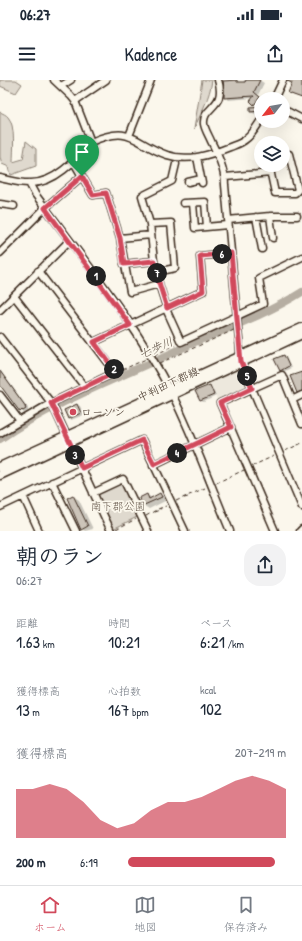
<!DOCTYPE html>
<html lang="ja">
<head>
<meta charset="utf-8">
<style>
  body { margin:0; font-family:"Patrick Hand","Klee One",sans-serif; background:#f2f2f3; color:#1f2937; height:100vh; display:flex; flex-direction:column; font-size:15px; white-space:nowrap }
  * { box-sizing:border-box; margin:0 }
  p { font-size:13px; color:#747a83 }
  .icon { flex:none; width:22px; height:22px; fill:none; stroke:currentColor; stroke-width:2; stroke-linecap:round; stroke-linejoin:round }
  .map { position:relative; height:451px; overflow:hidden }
  .drawer { display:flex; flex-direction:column; background:#fff; flex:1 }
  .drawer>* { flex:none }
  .needle { width:26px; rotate:239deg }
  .tools { position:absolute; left:254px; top:12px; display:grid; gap:8px }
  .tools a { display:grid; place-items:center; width:36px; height:36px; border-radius:50%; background:#fff; box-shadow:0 4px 16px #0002; font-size:20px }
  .pin { position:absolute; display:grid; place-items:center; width:34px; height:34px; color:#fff; margin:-41px -17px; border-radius:50% 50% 50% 0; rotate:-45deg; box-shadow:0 0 4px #0007 }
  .pin .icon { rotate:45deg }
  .km { position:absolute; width:20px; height:20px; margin:-10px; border-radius:50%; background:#222; color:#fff; font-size:11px; line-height:20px; text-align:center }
  .round { display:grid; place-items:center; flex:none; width:42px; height:42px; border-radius:16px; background:#f2f2f3 }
  .summary { display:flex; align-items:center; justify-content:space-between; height:68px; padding:0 16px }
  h1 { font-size:22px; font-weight:600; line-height:30px }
  .metrics { display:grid; grid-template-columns:repeat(3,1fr); gap:6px; height:68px; padding:4px 16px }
  .metrics div { display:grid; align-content:center }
  .metrics b { font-size:17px; font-weight:600 }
  .metrics small { font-size:11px; font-weight:400 }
  .metrics p { font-size:11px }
  .chart { height:112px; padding:8px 16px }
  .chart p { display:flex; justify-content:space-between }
  .chart svg { width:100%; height:72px; margin-top:4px; fill:#d1495b; opacity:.7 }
  ul { padding:0 16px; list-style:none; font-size:13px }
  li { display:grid; grid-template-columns:64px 48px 1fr; align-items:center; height:30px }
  li i { height:10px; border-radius:5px; background:#d1495b }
  .status { display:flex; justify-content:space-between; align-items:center; height:28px; padding:0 20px; background:#fff; direction:ltr }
  .status svg { height:11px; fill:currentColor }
  header { display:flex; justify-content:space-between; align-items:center; height:52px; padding:0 16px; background:#fff; font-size:18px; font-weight:600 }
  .tabs { display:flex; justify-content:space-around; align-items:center; height:56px; border-top:1px solid #e0e1e3; background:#fff; font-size:11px; color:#747a83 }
  .tabs a { display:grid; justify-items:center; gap:2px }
  .tabs .on { color:#d1495b }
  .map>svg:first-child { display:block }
  .built { fill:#ede8dd }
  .green { fill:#dfd9ce; stroke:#8d8276 }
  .shadow { fill:#0003 }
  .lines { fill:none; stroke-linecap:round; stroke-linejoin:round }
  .river { stroke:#b6aea2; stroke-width:8 }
  .building { fill:#ccc4b9; stroke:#3b2a1e }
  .minor-casing { stroke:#3b2a1e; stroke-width:9 }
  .major-casing { stroke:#3b2a1e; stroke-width:11 }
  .path { stroke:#3b2a1e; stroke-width:1; stroke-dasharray:4 3; stroke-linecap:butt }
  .minor { stroke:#fbf7ec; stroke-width:6 }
  .major { stroke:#fbf7ec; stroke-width:8 }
  .route-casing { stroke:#fff; stroke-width:8 }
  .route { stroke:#d1495b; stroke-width:5 }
  .poi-dot { fill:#d1495b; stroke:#fbf7ec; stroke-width:1.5 }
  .labels { text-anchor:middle; stroke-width:3.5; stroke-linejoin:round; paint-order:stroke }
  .street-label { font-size:11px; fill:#3b2a1e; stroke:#fbf7ec }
  .poi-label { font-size:11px; fill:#3b2a1e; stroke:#fbf7ec; text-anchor:start }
  .park-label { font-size:11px; fill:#64564a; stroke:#fbf7ec }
  .water-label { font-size:12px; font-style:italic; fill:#605246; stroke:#fbf7ec }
</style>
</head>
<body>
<div class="status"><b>06:27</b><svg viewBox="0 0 49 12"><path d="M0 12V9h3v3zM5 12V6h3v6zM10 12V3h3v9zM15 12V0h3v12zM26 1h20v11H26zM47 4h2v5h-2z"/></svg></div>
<header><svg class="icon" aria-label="menu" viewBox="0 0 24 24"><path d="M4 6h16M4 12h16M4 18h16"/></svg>Kadence<svg class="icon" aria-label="share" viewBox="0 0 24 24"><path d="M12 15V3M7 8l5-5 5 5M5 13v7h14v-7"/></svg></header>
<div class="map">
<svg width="302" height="451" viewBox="0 0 302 451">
  <rect width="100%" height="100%" fill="#fbf7ec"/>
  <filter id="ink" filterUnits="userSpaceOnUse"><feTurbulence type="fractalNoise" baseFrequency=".025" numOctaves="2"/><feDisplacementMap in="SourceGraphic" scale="8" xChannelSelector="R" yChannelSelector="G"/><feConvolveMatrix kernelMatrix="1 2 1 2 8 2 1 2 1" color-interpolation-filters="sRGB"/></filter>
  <g filter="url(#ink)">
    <path class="built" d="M241,288L248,305L247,308L218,322L210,303Z"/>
    <path class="green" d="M0,0H16L22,4L16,13L0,6Z
      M202,0H212C210,17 201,33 194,49Z
      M0,32C2,33 7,35 8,37C16,45 13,72 13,82L23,79L26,61L36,69V86L11,95L9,87L2,84L0,77Z
      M121,402L123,403L139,436L113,449L97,415L98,413Z"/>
    <path class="shadow" d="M244,0H259L264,3L258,15L263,19H261V24L259,26L251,21L253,18L229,20L225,17L236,1L243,3Z
      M261,28V35H257L251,32Z
      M283,276L286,277L291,288L283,292L281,290Z
      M0,290L28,328V331L24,333L21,331L0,303Z
      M210,306L212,308L216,316L204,322L201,321L197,312Z
      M77,325L80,326L84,335L71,340L69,339L65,330Z
      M160,414L166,418L167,420L149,429L143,425L147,415L152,418Z
      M73,416L79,420L93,449L85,451L82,449Z"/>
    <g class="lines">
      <path class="river" d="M0,359C41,331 86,311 132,291C153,282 174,272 195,262C231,247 269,233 302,212"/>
    </g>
    <path class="building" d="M237,0V2H245L246,0H260L254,12L260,17L254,25L250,21L254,16L224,18V9L223,1Z
      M287,0H302V18L288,13L292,3L287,1Z
      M261,26V31L250,32V27Z
      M284,275L289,286L280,291L274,279Z
      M0,291L26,327H25L26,329L23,331L22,330L20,332L0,305Z
      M302,292V311L297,313L290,296Z
      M210,305L214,315L200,321L195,311Z
      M77,324L81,333L68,339L64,330Z
      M160,413L162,417L142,426L139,418L147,414L149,419Z
      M73,415L88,446L81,450L67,418Z"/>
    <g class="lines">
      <g class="minor-casing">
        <path id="minor" d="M218,0C227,28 202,26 204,44C205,50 209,56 211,61C218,75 225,90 225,105L241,282L302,427
          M61,6L71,0
          M274,19L283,0
          M75,21L106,0
          M283,29L302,39
          M129,56L151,0
          M91,62C132,44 133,63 167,75C188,82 210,75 230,67C235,65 242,63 246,59C252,55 257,46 261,40
          M197,77L202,103
          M73,81L93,115L106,113L120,158L130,212L159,204
          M269,85L275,113H295L298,110L289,74L283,73
          M225,97L271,93
          M0,98C10,100 21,104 31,103C56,103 76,79 91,62L75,21L71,16L54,0
          M188,102L201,99
          M29,103L35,114C83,179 135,242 172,314C194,358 211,406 230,451
          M183,123L205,122L207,147
          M193,123L195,148L228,145
          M0,124L14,126
          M270,136L273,158
          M256,137L262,169
          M228,140L270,136H297
          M150,144L171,143L175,188L157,192
          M120,158L151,155
          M0,173L45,128L82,96
          M124,184L154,181
          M38,191L116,293
          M14,216L84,306
          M166,229L181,262L263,224L259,198L302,177
          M167,229L159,204L154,181L150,144L142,116L172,101L176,84
          M0,230L69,161
          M0,257L52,324L111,451
          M94,262L203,211L200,176L231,173
          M0,315L20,341
          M292,320L302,315
          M0,353L51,323L116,292
          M153,385L231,347
          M52,402L76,451
          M93,413L123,399L148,451
          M23,416L39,451
          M0,427L142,360L185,451
          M275,451L220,323L282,295L302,344
          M300,451L302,449"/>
      </g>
      <g class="major-casing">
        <path id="major" d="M0,387L302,248
          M0,395L302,254"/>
      </g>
      <path class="path" d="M155,275L175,265
        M160,283L234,250
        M122,290L146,279
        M285,371L302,363
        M252,386L274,376
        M216,403L244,390
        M184,418L188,417L189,416
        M176,421L205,408
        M154,432L160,430L161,428
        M146,436L158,429L166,426
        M116,449L136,439"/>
      <use href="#minor" class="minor"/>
      <use href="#major" class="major"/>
    </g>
  </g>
  <g class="lines" filter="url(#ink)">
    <g class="route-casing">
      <path id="route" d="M82,96L93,115L106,113L120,158L124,184L154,181L160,206L167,228L203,211L200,176L231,173L241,282L252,308L220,323L231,347L154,384L142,360L82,388L51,323L116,292L94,262L130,245L45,128Z"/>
    </g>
    <use href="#route" class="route"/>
  </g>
  <circle class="poi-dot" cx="73" cy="332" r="4"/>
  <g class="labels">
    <g class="street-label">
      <text transform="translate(168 304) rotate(-25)" y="4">中判田下郡線</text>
    </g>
    <g class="poi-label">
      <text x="81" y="336">ローソン</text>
    </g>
    <g class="park-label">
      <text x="118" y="430">南下郡公園</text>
    </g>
    <g class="water-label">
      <text transform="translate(156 268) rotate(-24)" y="4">七歩川</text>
    </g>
  </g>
</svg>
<div class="tools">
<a><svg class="needle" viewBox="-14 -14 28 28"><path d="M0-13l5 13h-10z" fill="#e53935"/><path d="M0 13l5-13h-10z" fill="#747a83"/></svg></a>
<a><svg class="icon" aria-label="layers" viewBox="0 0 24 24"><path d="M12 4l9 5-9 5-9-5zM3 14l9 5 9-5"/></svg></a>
</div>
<div class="pin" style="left:82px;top:96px;background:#1e9e55"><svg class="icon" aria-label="arrive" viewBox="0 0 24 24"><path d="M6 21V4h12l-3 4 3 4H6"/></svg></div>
<b class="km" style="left:96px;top:196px">1</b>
<b class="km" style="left:114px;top:289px">2</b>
<b class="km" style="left:75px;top:375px">3</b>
<b class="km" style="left:177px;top:373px">4</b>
<b class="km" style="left:247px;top:296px">5</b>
<b class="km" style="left:222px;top:174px">6</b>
<b class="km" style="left:157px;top:193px">7</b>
</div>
<section class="drawer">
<div class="summary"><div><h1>朝のラン</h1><p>06:27</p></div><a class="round"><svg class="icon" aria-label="share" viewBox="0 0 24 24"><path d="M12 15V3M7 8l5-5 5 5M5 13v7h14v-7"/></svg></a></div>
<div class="metrics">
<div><p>距離</p><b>1.63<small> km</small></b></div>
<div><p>時間</p><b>10:21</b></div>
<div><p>ペース</p><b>6:21<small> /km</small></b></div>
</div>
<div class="metrics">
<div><p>獲得標高</p><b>13<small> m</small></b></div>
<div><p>心拍数</p><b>167<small> bpm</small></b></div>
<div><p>kcal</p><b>102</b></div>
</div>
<div class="chart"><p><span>獲得標高</span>207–219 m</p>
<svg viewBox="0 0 160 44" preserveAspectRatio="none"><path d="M0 44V14L10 14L20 11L30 14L40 22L50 33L60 38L70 35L80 27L90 22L100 22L110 19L120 14L130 9L140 6L150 9L160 14V44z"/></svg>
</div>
<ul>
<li><b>200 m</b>6:19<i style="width:93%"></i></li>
</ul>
</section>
<nav class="tabs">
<a class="on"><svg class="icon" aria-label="home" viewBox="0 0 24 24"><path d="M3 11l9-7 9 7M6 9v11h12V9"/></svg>ホーム</a>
<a><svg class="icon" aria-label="map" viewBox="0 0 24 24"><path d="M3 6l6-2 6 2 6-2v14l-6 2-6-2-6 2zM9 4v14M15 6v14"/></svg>地図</a>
<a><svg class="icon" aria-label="saved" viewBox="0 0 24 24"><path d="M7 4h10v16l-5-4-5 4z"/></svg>保存済み</a>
</nav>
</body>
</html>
